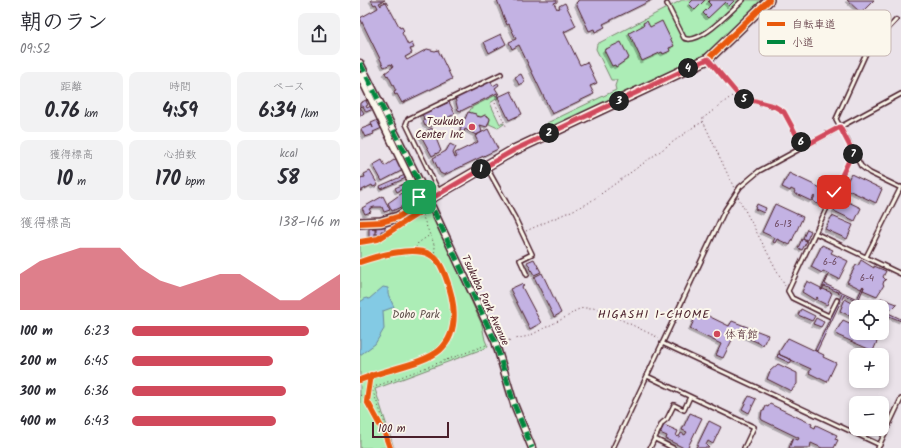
<!DOCTYPE html>
<html lang="ja">
<head>
<meta charset="utf-8">
<style>
  body { margin:0; font-family:Kalam,"Klee One",sans-serif; background:#f2f2f3; color:#2b2b33; height:100vh; display:flex; flex-direction:column; font-size:15px; white-space:nowrap }
  * { box-sizing:border-box; margin:0 }
  p { font-size:13px; color:#7c7c81 }
  .icon { flex:none; width:22px; height:22px; fill:none; stroke:currentColor; stroke-width:2; stroke-linecap:round; stroke-linejoin:round }
  .map { position:relative; flex:1; overflow:hidden }
  .panel { display:flex; flex-direction:column; background:#fff; width:360px }
  .panel>* { flex:none }
  .fabs { position:absolute; left:489px; top:300px; display:grid; gap:8px }
  .fabs a { display:grid; place-items:center; width:40px; height:40px; border-radius:8px; background:#fff; box-shadow:0 2px 6px #0003; font-size:20px }
  .scale { position:absolute; left:12px; bottom:10px; width:77px; box-sizing:border-box; padding-left:4px; border:2px solid #4a1f2b; border-top:0; font-size:11px; line-height:14px; white-space:nowrap; color:#4a1f2b; -webkit-text-stroke:3px #fbf7ec; paint-order:stroke }
  .pin { position:absolute; display:grid; place-items:center; width:34px; height:34px; color:#fff; margin:-17px; border-radius:8px; box-shadow:0 2px 6px #0006 }
  .km { position:absolute; width:20px; height:20px; margin:-10px; border-radius:50%; background:#222; color:#fff; font-size:11px; line-height:20px; text-align:center }
  .round { display:grid; place-items:center; flex:none; width:42px; height:42px; border-radius:8px; background:#f2f2f3 }
  .summary { display:flex; align-items:center; justify-content:space-between; height:68px; padding:0 20px }
  h1 { font-size:22px; font-weight:800; line-height:30px }
  .figures { display:grid; grid-template-columns:repeat(3,1fr); gap:6px; height:68px; padding:4px 20px }
  .figures div { display:grid; align-content:center; border-radius:8px; background:#f2f2f3; text-align:center }
  .figures b { font-size:20px; font-weight:800 }
  .figures small { font-size:11px; font-weight:400 }
  .figures p { font-size:11px }
  .chart { height:112px; padding:8px 20px }
  .chart p { display:flex; justify-content:space-between }
  .chart svg { width:100%; height:72px; margin-top:4px; fill:#d1495b; opacity:.7 }
  ul { padding:0 20px; list-style:none; font-size:13px }
  li { display:grid; grid-template-columns:64px 48px 1fr; align-items:center; height:30px }
  li i { height:10px; border-radius:5px; background:#d1495b }
  main { display:flex; flex:1; min-height:0 }
  .map>svg:first-child { display:block }
  .green { fill:#acedb6; stroke:#7b8670 }
  .water { fill:#83cae4; stroke:#6c869a }
  .building { fill:#c3b2e3; stroke:#4a1f2b; filter:url(#shadow) }
  .lines { fill:none; stroke-linecap:round; stroke-linejoin:round }
  .lane-casing { stroke:#4a1f2b; stroke-width:6 }
  .street-casing { stroke:#4a1f2b; stroke-width:9 }
  .secondary-casing { stroke:#4a1f2b; stroke-width:12 }
  .path { stroke:#4a1f2b; stroke-width:1; stroke-dasharray:1 3; stroke-linecap:butt }
  .lane { stroke:#fbf7ec; stroke-width:3 }
  .street { stroke:#fbf7ec; stroke-width:6 }
  .secondary { stroke:#fbf7ec; stroke-width:9 }
  .quiet { stroke:#00873e; stroke-width:5; stroke-dasharray:10 5; stroke-linecap:butt }
  .cycleway-casing { stroke:#fbf7ec; stroke-width:8 }
  .cycleway { stroke:#e8590c; stroke-width:6 }
  .route-casing { stroke:#fff; stroke-width:8 }
  .route { stroke:#d1495b; stroke-width:5 }
  .poi-dot { fill:#d1495b; stroke:#fbf7ec; stroke-width:1.5 }
  .labels { text-anchor:middle; stroke-width:4; stroke-linejoin:round; paint-order:stroke }
  .number-label { font-size:9px; fill:#684459 }
  .poi-label { font-size:11px; fill:#4a1f2b; stroke:#fbf7ec; text-anchor:end }
  .street-label { font-size:11px; fill:#4a1f2b; stroke:#fbf7ec }
  .park-label { font-size:11px; fill:#62524e; stroke:#fbf7ec }
  .neighbourhood-label { font-size:12px; letter-spacing:1px; fill:#4a1f2b; stroke:#fbf7ec }
  .key { fill:#fbf7ec; stroke:#c6b6b2; stroke-width:1 }
  .key-label { font-size:11px; fill:#4a1f2b }
</style>
</head>
<body>
<main>
<section class="panel">
<div class="summary"><div><h1>朝のラン</h1><p>09:52</p></div><a class="round"><svg class="icon" aria-label="share" viewBox="0 0 24 24"><path d="M12 15V3M7 8l5-5 5 5M5 13v7h14v-7"/></svg></a></div>
<div class="figures">
<div><p>距離</p><b>0.76<small> km</small></b></div>
<div><p>時間</p><b>4:59</b></div>
<div><p>ペース</p><b>6:34<small> /km</small></b></div>
</div>
<div class="figures">
<div><p>獲得標高</p><b>10<small> m</small></b></div>
<div><p>心拍数</p><b>170<small> bpm</small></b></div>
<div><p>kcal</p><b>58</b></div>
</div>
<div class="chart"><p><span>獲得標高</span>138–146 m</p>
<svg viewBox="0 0 160 44" preserveAspectRatio="none"><path d="M0 44V22L10 14L20 10L30 6L40 6L50 6L60 18L70 26L80 30L90 26L100 22L110 22L120 30L130 38L140 38L150 30L160 22V44z"/></svg>
</div>
<ul>
<li><b>100 m</b>6:23<i style="width:85%"></i></li>
<li><b>200 m</b>6:45<i style="width:68%"></i></li>
<li><b>300 m</b>6:36<i style="width:74%"></i></li>
<li><b>400 m</b>6:43<i style="width:69%"></i></li>
</ul>
</section>
<div class="map">
<svg width="541" height="448" viewBox="0 0 541 448">
  <defs>
    <filter id="shadow"><feDropShadow dx="-2" dy="2" stdDeviation="0" flood-color="#0004"/></filter>
  </defs>
  <rect width="100%" height="100%" fill="#eae2e9"/>
  <filter id="ink" filterUnits="userSpaceOnUse"><feTurbulence type="fractalNoise" baseFrequency=".025" numOctaves="2"/><feDisplacementMap in="SourceGraphic" scale="8" xChannelSelector="R" yChannelSelector="G"/><feConvolveMatrix kernelMatrix="1 2 1 2 8 2 1 2 1" color-interpolation-filters="sRGB"/></filter>
  <g filter="url(#ink)">
    <path class="green" d="M322,0H403L356,46L342,56L190,128L187,123L256,90L255,86L257,80H251L236,49L237,44Z
      M136,95L138,98L130,103L140,124L144,123V124L138,128L129,124L130,119L129,117L125,115L121,117L109,112L112,107Z
      M70,208L122,325L125,340L128,347L15,389L34,448H0V244L19,241Z"/>
    <path class="water" d="M23,287L28,288V294L34,307L23,311L24,329L15,344L0,355V302L6,298L9,299Z"/>
    <path class="building" d="M11,0H25L19,3L21,6V4L26,2L40,28L42,27L44,31L42,33L48,45L52,43L54,48L50,49L52,53L45,57L47,60L67,49L75,51L78,50L92,79L42,103L37,94L35,95L34,92L36,91L28,75L27,76L25,73L33,67L31,64L24,67L0,18L18,8L16,4L14,5Z
      M137,0H197V2L194,3L197,9L200,8L199,6L205,3L216,26L204,32L220,65L227,62L237,83L230,86L234,94L192,114L159,45L152,49L149,42L156,39L149,24L147,25Z
      M218,0H292L243,24L245,27L235,32L234,29L229,31L216,3L218,1Z
      M333,0H345L335,10L329,4Z
      M350,0H375L369,6L365,2L348,18L343,13L351,5L348,2Z
      M487,0H514L501,13Z
      M287,21L290,27L302,21L314,46L309,48L310,51L303,54L302,52L282,61L269,33L284,25L283,23Z
      M141,34L146,44L129,53L124,42Z
      M261,42L269,58L256,67L255,65L252,66L244,50Z
      M161,74L165,82L159,85L155,77Z
      M130,80L133,86L138,83L139,85L135,88L140,96L138,97L137,93L101,111L98,110L95,98Z
      M151,91L162,114L149,120L138,97Z
      M8,99L6,101L8,105L6,106L7,108L11,106L13,109L6,112L3,106L0,107L4,113L0,116V103Z
      M89,102L95,114L69,127L67,125L65,126L63,121L65,120L62,114Z
      M108,112L116,114V116L121,117L125,115L129,117L130,119L127,127L120,125L122,132L116,135L105,129L104,132H100L103,119H105Z
      M18,120L22,128L13,132L14,134L5,137L1,129L12,125L13,128L11,123Z
      M72,128L81,151L72,156L60,134Z
      M128,129L138,149L84,175L80,173L73,158L86,151L90,144L96,147L93,153L95,158L97,157L95,153L118,142L115,136Z
      M37,158L43,170L22,181L13,165L22,160L25,166Z
      M10,171L18,185L13,187L12,185L0,191V178L5,177L4,174Z
      M429,173L467,191L461,205L455,203L453,200L455,196H454L451,201L434,193L435,191L431,189L430,191L422,187Z
      M491,174L522,189L516,203L484,188Z
      M45,175L46,178L21,189L20,186Z
      M48,182L50,185L37,192L35,188Z
      M45,191L47,195L52,192L56,200L32,211L28,203Z
      M23,196L30,210L24,212L22,207H14L9,209L11,212L5,214L2,208Z
      M480,198L501,208L495,221L474,211Z
      M397,204L406,208L404,213L395,209Z
      M415,204L443,217L430,245L417,239L415,243L413,242L415,238L402,232Z
      M472,216L493,225L487,239L465,229Z
      M25,225V231H21V234H16V226Z
      M9,228H15V237H9Z
      M447,229L451,231L447,240L443,238Z
      M442,239L447,241L442,250L438,248Z
      M462,245L473,250L471,253L488,261L479,279L463,271L462,273L451,267Z
      M174,259L181,272L174,275L167,262Z
      M501,260L514,268V266L526,271L523,277L526,280L524,281L523,284L524,285L517,296L503,290L504,287L503,286L501,289L487,282L496,265L498,266Z
      M182,273L201,313L194,317L174,277Z
      M468,275H469L465,284L497,299L503,286L504,287L499,299L515,307H510L498,301L495,306H494L496,300L484,295L457,351L455,350L482,294L464,286L462,290H461Z
      M447,281L461,288V290L463,289L472,293L467,305L457,300L458,298L457,297L455,300L442,292Z
      M161,284L164,286L162,287L181,323L170,329L150,289Z
      M521,298L537,304L532,309L519,303Z
      M485,299L494,304V306H495L496,304L502,307H496V319L480,311Z
      M441,309L455,316L452,321L438,315Z
      M522,310L541,319V321L522,313Z
      M338,311L369,326L372,321L408,335L403,345L376,332L363,358L356,355L361,344L330,329Z
      M522,314L527,316L526,318L528,319L522,332Z
      M456,318L464,322L461,327L453,324Z
      M483,320L496,326V333H512L519,337L513,351L477,335L476,332Z
      M428,338L464,355L463,357L476,363L467,382L449,373L451,369L420,355L419,352Z
      M418,354L432,360L430,363L417,357Z
      M418,364L437,373V384L431,391L407,379L410,371Z
      M389,396L396,399L389,413L382,409Z
      M410,404L452,424L451,426L455,428L456,425L477,435L475,439L478,440L474,448H462L451,443L450,448H429L433,438L438,440L439,438L402,420L401,418L402,410L404,411L406,406L408,407Z
      M330,413L342,418L328,447L324,448L306,439L307,436L300,433L304,425L318,431L316,436L319,437L321,433L325,435L327,432L322,430Z
      M349,421L361,427L353,444L348,441L346,445L349,448H336Z"/>
    <g class="lines">
      <g class="lane-casing">
        <path id="lane" d="M307,4L324,38C340,46 371,10 383,0
          M536,20L507,51L476,119L501,166L510,173L541,188
          M349,60L380,97L414,106L424,112L443,147
          M127,168L155,218L172,254L160,260L167,275
          M79,192L46,124L48,119L141,74
          M455,233L541,274
          M506,257L541,187
          M477,300L469,316L432,298L428,291L493,152
          M302,343L520,445
          M287,376L394,427L384,448
          M295,439L313,448
          M253,448L365,210L380,187L399,171L541,94
          M290,448L302,423L307,419L314,405L324,410L330,397
          M518,448L541,399"/>
      </g>
      <g class="street-casing">
        <path id="street" d="M0,63L67,196
          M0,76L62,204
          M72,207L135,341L154,404L172,448"/>
      </g>
      <g class="secondary-casing">
        <path id="secondary" d="M0,223L21,222L38,217L154,150L348,59L409,0"/>
      </g>
      <path class="path" d="M372,96L342,119L374,188
        M135,103L147,128
        M378,197L425,286
        M166,231L227,204L335,126L343,122
        M71,236L75,247L74,257
        M0,242L18,239L51,218
        M54,251L58,243L70,235L61,212
        M141,342L169,336L210,315C217,307 229,307 239,309L299,338
        M0,395L7,401
        M34,448L12,389L14,387L129,344"/>
      <use href="#lane" class="lane"/>
      <use href="#street" class="street"/>
      <use href="#secondary" class="secondary"/>
      <path class="quiet" d="M0,63L72,207L135,341L154,404L172,448"/>
      <g class="cycleway-casing">
        <path id="cycleway" d="M0,223L21,222L38,217L154,150L348,59L409,0
          M0,242L18,239L63,210
          M0,262C17,256 52,246 69,254C78,258 81,266 85,275C94,298 101,331 80,350C64,364 22,370 0,380
          M11,375L7,401L25,434L30,448"/>
      </g>
      <use href="#cycleway" class="cycleway"/>
    </g>
  </g>
  <g class="lines" filter="url(#ink)">
    <g class="route-casing">
      <path id="route" d="M59,197L62,204L154,150L348,59L380,97L414,106L424,112L443,147L480,127L493,152L474,192"/>
    </g>
    <use href="#route" class="route"/>
  </g>
  <g class="poi-dot">
    <circle cx="112" cy="127" r="4"/>
    <circle cx="357" cy="334" r="4"/>
  </g>
  <g class="labels">
    <g class="number-label">
      <text x="423" y="227">6-13</text>
      <text x="470" y="265">6-6</text>
      <text x="507" y="281">6-4</text>
    </g>
    <g class="poi-label">
      <text x="104" y="125">Tsukuba<tspan x="104" dy="13">Center Inc</tspan></text>
      <text x="365" y="338" text-anchor="start">体育館</text>
    </g>
    <g class="street-label">
      <text transform="translate(126 300) rotate(65)" y="4">Tsukuba Park Avenue</text>
    </g>
    <g class="park-label">
      <text x="56" y="318">Doho Park</text>
    </g>
    <g class="neighbourhood-label">
      <text x="294" y="318">HIGASHI 1-CHOME</text>
    </g>
  </g>
  <rect x="399" y="10" width="132" height="46" rx="6" class="key"/>
  <rect x="407" y="22" width="18" height="4" fill="#e8590c"/>
  <rect x="407" y="40" width="18" height="4" fill="#00873e"/>
  <g class="key-label">
    <text x="432" y="28">自転車道</text>
    <text x="432" y="46">小道</text>
  </g>
</svg>
<div class="fabs">
<a><svg class="icon" aria-label="locate" viewBox="0 0 24 24"><circle cx="12" cy="12" r="6"/><path d="M12 2v4M12 18v4M2 12h4M18 12h4"/></svg></a>
<a>+</a>
<a>−</a>
</div>
<div class="scale">100 m</div>
<div class="pin" style="left:59px;top:197px;background:#1e9e55"><svg class="icon" aria-label="arrive" viewBox="0 0 24 24"><path d="M6 21V4h12l-3 4 3 4H6"/></svg></div>
<div class="pin" style="left:474px;top:192px;background:#d93025"><svg class="icon" aria-label="check" viewBox="0 0 24 24"><path d="M5 12l5 5 9-10"/></svg></div>
<b class="km" style="left:121px;top:169px">1</b>
<b class="km" style="left:189px;top:133px">2</b>
<b class="km" style="left:259px;top:101px">3</b>
<b class="km" style="left:328px;top:68px">4</b>
<b class="km" style="left:384px;top:99px">5</b>
<b class="km" style="left:441px;top:142px">6</b>
<b class="km" style="left:493px;top:154px">7</b>
</div>
</main>
</body>
</html>
